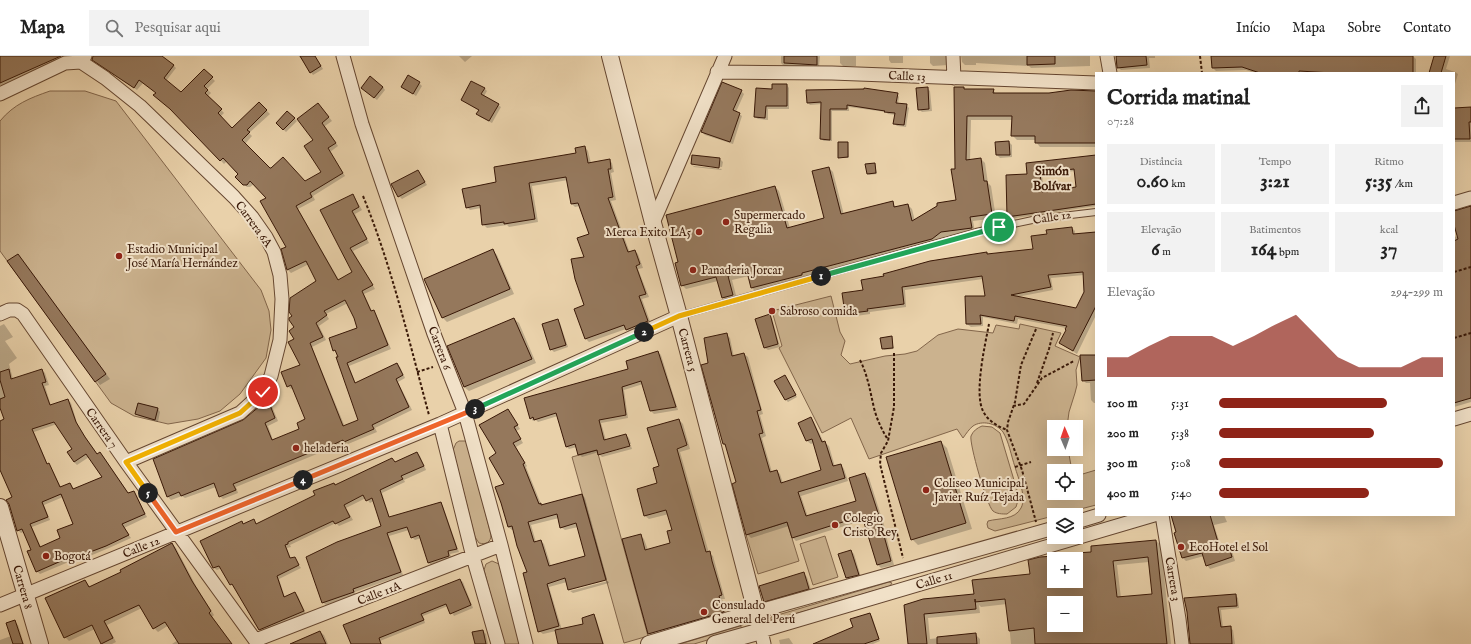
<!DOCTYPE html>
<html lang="pt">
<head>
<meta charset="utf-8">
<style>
  body { margin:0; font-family:"IM FELL English",serif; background:#f2f2f2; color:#222; height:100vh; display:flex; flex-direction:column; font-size:15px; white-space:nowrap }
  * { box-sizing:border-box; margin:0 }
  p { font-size:13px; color:#767676 }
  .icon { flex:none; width:22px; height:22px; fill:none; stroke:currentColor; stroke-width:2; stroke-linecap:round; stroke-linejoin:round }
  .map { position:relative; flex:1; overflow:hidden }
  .details { position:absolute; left:1095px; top:16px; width:360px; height:444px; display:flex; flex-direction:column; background:#fff; border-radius:0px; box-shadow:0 4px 16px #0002 }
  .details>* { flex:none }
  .needle { width:26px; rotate:358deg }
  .tools { position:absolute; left:1047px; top:364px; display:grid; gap:8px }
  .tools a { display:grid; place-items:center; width:36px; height:36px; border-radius:0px; background:#fff; box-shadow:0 4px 16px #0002; font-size:20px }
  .pin { position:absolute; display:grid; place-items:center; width:34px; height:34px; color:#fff; margin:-17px; border:2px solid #fff; border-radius:50%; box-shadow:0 1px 4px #0007 }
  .km { position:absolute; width:20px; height:20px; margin:-10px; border-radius:50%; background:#222; color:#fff; font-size:11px; line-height:20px; text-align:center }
  .round { display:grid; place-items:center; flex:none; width:42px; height:42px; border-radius:0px; background:#f2f2f2 }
  .headline { display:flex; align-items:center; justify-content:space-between; height:68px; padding:0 12px }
  h1 { font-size:22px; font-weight:700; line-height:30px }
  .figures { display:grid; grid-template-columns:repeat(3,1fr); gap:6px; height:68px; padding:4px 12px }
  .figures div { display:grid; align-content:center; border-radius:0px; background:#f2f2f2; text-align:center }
  .figures b { font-size:20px; font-weight:700 }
  .figures small { font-size:11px; font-weight:400 }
  .figures p { font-size:11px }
  .chart { height:112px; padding:8px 12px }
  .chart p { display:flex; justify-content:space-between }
  .chart svg { width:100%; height:72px; margin-top:4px; fill:#8f2418; opacity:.7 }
  ul { padding:0 12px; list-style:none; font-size:13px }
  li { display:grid; grid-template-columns:64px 48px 1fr; align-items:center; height:30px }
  li i { height:10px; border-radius:5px; background:#8f2418 }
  header { display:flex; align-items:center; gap:24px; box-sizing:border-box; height:56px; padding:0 20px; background:#fff; border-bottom:1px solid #e0e0e0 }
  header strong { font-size:19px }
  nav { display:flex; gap:22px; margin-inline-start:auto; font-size:14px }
  .search { width:280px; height:36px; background:#f2f2f2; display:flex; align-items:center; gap:10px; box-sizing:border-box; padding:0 14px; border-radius:0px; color:#767676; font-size:15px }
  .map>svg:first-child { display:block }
  .green { fill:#cbb28e; stroke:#82654a }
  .shadow { fill:#0003; fill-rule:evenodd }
  .building { fill:#95785c; stroke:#391807; fill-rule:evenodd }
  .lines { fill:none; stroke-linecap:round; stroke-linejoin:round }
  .service-casing { stroke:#654630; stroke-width:8 }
  .minor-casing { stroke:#654630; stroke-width:15 }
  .tertiary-casing { stroke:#654630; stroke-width:18 }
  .path { stroke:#391807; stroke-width:2; stroke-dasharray:3 2; stroke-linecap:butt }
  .service { stroke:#f1e1c8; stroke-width:6 }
  .minor { stroke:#f1e1c8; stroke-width:13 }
  .tertiary { stroke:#f1e1c8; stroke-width:16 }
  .split-1-casing { stroke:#fff; stroke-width:8 }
  .split-2-casing { stroke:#fff; stroke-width:8 }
  .split-3-casing { stroke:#fff; stroke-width:8 }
  .split-4-casing { stroke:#fff; stroke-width:8 }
  .split-5-casing { stroke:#fff; stroke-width:8 }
  .split-6-casing { stroke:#fff; stroke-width:8 }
  .split-1 { stroke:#22a559; stroke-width:5 }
  .split-2 { stroke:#f5b400; stroke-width:5 }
  .split-3 { stroke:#22a559; stroke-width:5 }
  .split-4 { stroke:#f0652b; stroke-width:5 }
  .split-5 { stroke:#f0652b; stroke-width:5 }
  .split-6 { stroke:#f5b400; stroke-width:5 }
  .poi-dot { fill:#8f2418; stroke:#f1e1c8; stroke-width:1.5 }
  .labels { text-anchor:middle; stroke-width:4; stroke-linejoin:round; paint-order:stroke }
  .street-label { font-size:12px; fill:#391807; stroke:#f1e1c8 }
  .poi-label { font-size:12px; fill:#391807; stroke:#f1e1c8; text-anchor:start }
  .neighbourhood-label { font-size:13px; font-weight:bold; fill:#391807; stroke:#f1e1c8 }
</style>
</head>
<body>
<header>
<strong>Mapa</strong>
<div class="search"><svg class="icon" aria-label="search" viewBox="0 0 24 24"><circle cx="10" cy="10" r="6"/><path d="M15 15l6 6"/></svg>Pesquisar aqui</div>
<nav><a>Início</a><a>Mapa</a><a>Sobre</a><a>Contato</a></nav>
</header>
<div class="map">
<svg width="1471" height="588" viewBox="0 0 1471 588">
  <rect width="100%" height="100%" fill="#e9d1aa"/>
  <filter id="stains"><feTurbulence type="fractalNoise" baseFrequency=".005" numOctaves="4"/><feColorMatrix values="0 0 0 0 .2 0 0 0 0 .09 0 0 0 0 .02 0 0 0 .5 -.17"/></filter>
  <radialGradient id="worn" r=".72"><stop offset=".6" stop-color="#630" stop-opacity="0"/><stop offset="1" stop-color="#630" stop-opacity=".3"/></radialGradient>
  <path class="green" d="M50,35H85L116,45L261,234L269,255L271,274L266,302L240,338L220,355L198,363L168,368L134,360L111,347L0,195V65C14,48 30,42 50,35Z
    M831,240L840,276L845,285L841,299L850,308L885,300L905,298L917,295L938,279L958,273L993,277L996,269L1019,273L1020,268L1061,277L1055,290L1080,301L1076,314L1077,329L1075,337L1069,356L1067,371H1054V393H1068L1072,415H1054V437H1076V420L1096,414V449L995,475L988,472L987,468L988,465C999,462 1015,464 1021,452C1027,441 1018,422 1015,411C1011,399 1009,386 1003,376C996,367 982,364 973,370C969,373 966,378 963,382L957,373L869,403L851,362L822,377L779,292L782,290L772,255Z
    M982,370L992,371L1000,377L1019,441L1016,451L1007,458C1002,458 997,458 993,455C987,450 969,387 971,380C973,375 977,372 982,370Z
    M459,385H466L469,391L491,479C491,486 486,489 479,487L475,481L453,394L456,387Z
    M597,394L648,580L624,587L572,401Z
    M787,466L799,505L758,518L746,479Z
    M825,480L838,521L813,529L800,488Z
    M492,505L499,508L500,512L521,588H504L484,514L486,508Z
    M889,526L892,527L890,530L774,564L770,563L771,561Z
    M740,570L743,572L741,574L694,588H680Z"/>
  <path class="shadow" d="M0,0H72L1,31L0,29Z
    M96,0H153L173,9L176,12L166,25L181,37L204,14L215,25L207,33L211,37L208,40L224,57L220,61L232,73L259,47L270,58L249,77L252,80L245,88L269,113L305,126L323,116L314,85L318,48L321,51L332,65L325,70L338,90L330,96L345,120L313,140L315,144L298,153L339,224L353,217L321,155L352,139L355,142L362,154L355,158L369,187L353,195L375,233L364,238L372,255L376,258L391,293L349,310L356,328L396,308L400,311L405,322L398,326L412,354L375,372L377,376L348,388L347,387L330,394L329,393L236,431L238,437L223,443L220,440L216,431L185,442L182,440L171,444L168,441L244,365L268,345L271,348L278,365L268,370L273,384L301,373L306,364L293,332L291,333L288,330L301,309L295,272L317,226L309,208L291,217L288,214L282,193L287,191L267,142L254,128L250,131H247L236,121L239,118L227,105L224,108L157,37L143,27L137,34L97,7ZM348,247L358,272L334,294L337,297L360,365L345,371L312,291L326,284L319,270L329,263L326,258Z
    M299,0H315L323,13L313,19Z
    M459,0H472L465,6Z
    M781,0H820L819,11L784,10L781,7Z
    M840,0H856V10H843L840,7Z
    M889,0H903V7H891L889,4Z
    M930,0H949L948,9L933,10L930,7Z
    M961,0H1090V10L1031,12L1029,10L976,7V9H965L962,6Z
    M1116,0H1155V2H1149L1150,12L1121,14L1118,11Z
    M1212,0H1413L1416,3V17H1255L1246,14L1216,15L1213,12Z
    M1435,0H1450L1446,13L1455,16L1458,18L1455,28L1454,17H1430Z
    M419,27L422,30L416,40L402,31Z
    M787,29L789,32V53H768V64L758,63L755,61L773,34Z
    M383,31L385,34L377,44L365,35Z
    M484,32L487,35L484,40L501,51L492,67L480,61L477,58L479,55L462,44Z
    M927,32L930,35L932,55L922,56L919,53Z
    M964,32L966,34H993L996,38H1049L1096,36V91H1040L1036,86V84H1017L1012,79V64H971L970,105L981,103L985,107L988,127L991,130L996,162L973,165L975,176L946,180L937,187L805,221L806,223L756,236L752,232L749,220L732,224L737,243L727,245L722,241L718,225L686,233L682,229L775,131L779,135L790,172L825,163L829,112L833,116L844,159L892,147L896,151L908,149L912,153L915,165L957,145L956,113Z
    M741,35L744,38L736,56L742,60L733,88L705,79L702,76Z
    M897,38L899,41L898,48L906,49L909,52L906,71L897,70L894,67L896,59L888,58L886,56L849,51V55H832V85H824L821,83L822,48L810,49L808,47Z
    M1471,52V86H1454V53Z
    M287,56L297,65L286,76L277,67Z
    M1009,86L1012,89V101L1000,102L997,99Z
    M848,87L849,102H840L839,101Z
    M585,91L588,95L591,107L609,104L612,107L614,116L611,117L616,144L611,145L630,197L635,195L638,198L643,212L638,213L649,241L642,243L651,268L630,276L626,273L589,286L586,283L575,253L585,249V201L590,179L580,150L575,151L572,148L568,124L532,130L538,166L509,171L507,169L487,172L483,168L481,152L470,154L467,151L498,127L577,98Z
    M693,100L720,103L723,106L722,111L693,108V110L692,108Z
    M1096,100V150L1010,163L1008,160L1028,119ZM1075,115L1077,132L1044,137L1042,119Z
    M875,108L877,118L869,119L868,118Z
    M693,110L722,113L721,114L694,111Z
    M418,115L427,129L402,143L399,140Z
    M1471,151V346L1454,351V181L1458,180L1454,165V156Z
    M1072,172L1075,175V179L1096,177V259L1077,298L1060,287L1068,274L1066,272L1018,263L1017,268L983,261V270L971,271L967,268L986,241L983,223L905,234L906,251L870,256V258L849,261L846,258L864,235L885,221L987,197L989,199L1034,194L1048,179ZM1084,219L1085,236L1076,253L1017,241L1053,234L1051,222Z
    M493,195L497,199L514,238L447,266L442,261Z
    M18,199L110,323L100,329L9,205Z
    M769,259L772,262L780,291L768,294L765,292Z
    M514,263L519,267L536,307L469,335L464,331L449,290Z
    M557,264L560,267L568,291L554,296L551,293Z
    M4,268L13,281L5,285L17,302L9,308L13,323L42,314L45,317L49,329L45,330L51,350L68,344L71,347L78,370L88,385L98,399L103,400L129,438L133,436L136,439L147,461L124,472L131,482L109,492L73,507L71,505L40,518L37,515L32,495L24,476L21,477L18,474L13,442L0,411V366L5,364L0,349V270ZM57,368L73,394L69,397L74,406L77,409L89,401L103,422L74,434L70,428L61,431L51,411L48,409L34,376ZM63,441L74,468L61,482L41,491L32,471L50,464L44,449Z
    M727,279L730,282L734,301L744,298L748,301L763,358L760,359L766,380L762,382L772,416L777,415L780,418L783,427L823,415L814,387L811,388L807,385L799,368L811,362L814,366L824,387H825L829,390L835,411L841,409L844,413L848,425L801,440L808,461L857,445L865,418L869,422L885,472H884L894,509L881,512L878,509L864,464L796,485L793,482L789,470L751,482L747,478L737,427L727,391L723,388L710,308Z
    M891,281L894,293L884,294L881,283Z
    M658,296L661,299L678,354L654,358L651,355L643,328L624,334L628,362L601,367L606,384L626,379L629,382L631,388L600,397V399L599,396L582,401L579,398L577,391L569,393L566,390L558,360L538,366L536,364L533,365L531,362L525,343L629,314Z
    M1096,299V347H1094L1091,344L1090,327H1086L1083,324L1081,300Z
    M785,320L797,341L788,346L785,343Z
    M158,353L160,356L158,366L139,360L136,357Z
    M508,354L520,373L516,375L523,387L516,391L527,410L526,411L541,448L542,450L582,439L585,442L607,523L570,533V535L567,526L549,531L562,574L585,568L594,560L596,562L604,588H559L556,575L543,578L539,575L528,517L514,474H512L508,471L506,428L498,398ZM559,462L561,471L565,474L578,471L586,501L551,510L544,488L541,485L536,486L531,469Z
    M679,364L683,368L690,393L680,396L709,497L713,500L725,543H722L727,560L653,582L649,578L623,484L640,479L644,483L648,494L672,487L673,475L669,458L649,463L645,460L658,428L660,411Z
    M941,386L947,392L972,473L918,489L912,483Z
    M631,390L632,393L602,401L600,399Z
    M417,397L420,400L426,414L404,424L405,426L382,437L390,462L441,447L443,450L459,496L450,498L452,503L432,510L429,507L421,482L415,484L412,481L409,474L389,480L403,519L355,536L356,539L326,549L323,546L382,471L374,445L370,447L366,442L346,452L353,464L339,470L336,467L290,489L291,491L287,492L291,503L294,502L301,512L279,523L285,541L295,537L298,540L306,558L263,577L222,512L217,514L214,512L242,466L244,469L253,464L257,468L392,403L396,407Z
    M1174,459H1224L1227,466L1214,469L1222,494L1228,492L1232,495L1235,505L1210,513L1207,509L1204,500L1186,505L1183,502Z
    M1156,485L1161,489L1171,588H1011L1007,548L981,551L979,549L980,557L928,562L930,583L975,578L980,583V588H909L905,549L975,538L1031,519L1040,502L1092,497ZM1054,503H1076V525H1054ZM1149,506L1153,539L1121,542L1117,509ZM1054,547H1076V569H1054Z
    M172,488L176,492L196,530L214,559L212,561L232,588H172L178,584L169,569L158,576L154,572L142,552L107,569L116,586L112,588H102L95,573L69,585L65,581L85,525L90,531L122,516Z
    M851,495L854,498L861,521L849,525L846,522L839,499Z
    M803,517L807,521L812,537L769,549L765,545Z
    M460,524L463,526L473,552L454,560L448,550L423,560L425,567L380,585L382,588H352Z
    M608,525L609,527L573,537L570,535Z
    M1235,539L1238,542L1239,552L1221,554L1223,572H1230L1233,574L1235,588H1191L1188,555Z
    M869,558L872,560L880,585L873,588H832L854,572Z
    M15,566L18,569L24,588H0V584L11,580Z
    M483,575L486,578L488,588H476Z
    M320,576L324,579L328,588H305Z
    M789,582L793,588H780L779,584Z"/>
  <path class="building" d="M0,0H61L0,27Z
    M93,0H162L174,9L164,22L181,36L204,13L213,21L204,30L208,34L205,37L222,53L218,57L232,72L259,46L267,54L247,74L250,76L242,84L270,112H271L283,101L305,125L321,116L304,90L313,84L297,63L318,47L329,61L322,67L336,87L328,92L343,117L310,137L312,141L296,150L338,224L352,216L320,154L353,138L359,151L352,155L367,183L350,192L373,229L362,235L371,255L374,254L388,289L347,307L355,327L397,307L403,319L396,323L409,351L372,369L374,373L344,386L343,384L326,392V390L233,428L236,434L219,441L214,427L181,440L179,436L167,441L153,403L243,364L266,345L268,344L275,362L265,367L272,384L299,373L297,367L305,363L291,329L287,331L281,316L300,309L288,286L294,283L289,275L294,271L289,264V262L292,260L289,256L290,242L316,225L306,205L287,214L281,193L286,191L260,145L266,142L250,125L247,129H243L235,121L238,118L223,102L220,105L170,53L153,39L156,37L139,24L134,32L92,4ZM345,244L354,262L357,272L329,282L333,295L335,294L338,301H336L358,364L343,370L310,287L323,281L316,267L327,259L324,255Z
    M300,0H315L321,10L310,17Z
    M784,0H817V9L784,7Z
    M1027,0H1055V8L1027,9Z
    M1116,0H1146L1147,9L1117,12Z
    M1211,0H1413V17H1332L1299,15V17H1260L1242,11L1212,12Z
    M1434,0H1446L1441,17H1429Z
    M408,19L420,26L413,38L401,31Z
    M370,20L383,31L374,42L361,32Z
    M471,25L485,32L481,38L499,48L489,65L476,58L479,54L461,44Z
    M722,26L742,34L733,54L740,57L730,86L701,76Z
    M772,28H787V50H766L765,62L754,61L756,32L772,33Z
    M928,31L929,53L918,54L916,32Z
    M954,31H964V33H994L993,37H1049L1071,34L1096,35V87H1035V80H1011L1012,60H967L966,104L981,102L984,125H987L992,158L970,161L972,172L941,176L932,183L802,217V219L751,232L747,216L728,220L733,239L722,242L716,221L681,230L675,207L678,206L666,159L775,130L787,172L824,162L812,115L829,111L841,158L893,145L894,151L908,148L912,165L937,150V147L956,144L951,113H955Z
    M864,32L898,37L896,47L907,48L904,69L893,68L895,57L884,56L885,55L847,49V53H830V84L820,83L821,46L807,47L806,34L864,33Z
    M1471,51V66H1469L1470,83H1454V52Z
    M287,55L295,62L283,74L276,67Z
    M1009,85L1010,99H996L995,86Z
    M838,86H848V101L838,102Z
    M585,90L588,107L610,103L611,113H608L613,141L608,142L628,196L635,194L640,208L636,210L646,238L639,240L648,265L626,274L624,269L585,283L574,253L584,249L575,223L571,203L584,201L577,182L589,178L578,147L571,148L566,121L529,127L535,163L504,168V166L482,169L480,149L466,152L462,133L496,126L494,111L576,97L575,92Z
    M692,99L720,102L719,112L691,108Z
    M1096,99V148L1007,161L1006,119L1027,118L1026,107ZM1074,113L1076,131L1042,136L1040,117Z
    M875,107L876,117L867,118L865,108Z
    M418,114L425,126L398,141L391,128Z
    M1471,150V342L1454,347V185L1458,183L1454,169V155Z
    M1072,171L1073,178L1096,176V250L1073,295L1059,287L1066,274L1065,273L1067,270L1015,260L1014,265L980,259L981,268H966L965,240H985L982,220L902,231L904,248L867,253L868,255L845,258L842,237L863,234L861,224L884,220L883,218L930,205L987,196V198L1033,193L1031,180L1047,178L1046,174ZM1083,216L1084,236L1076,252L1011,239L1051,231L1048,219Z
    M493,193L510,233L442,262L424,223Z
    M18,198L106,318L95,326L7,205Z
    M770,258L778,288L764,292L755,263Z
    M514,262L532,303L464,331L447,290Z
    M558,263L566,289L550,294L542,268Z
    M727,277L732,300L744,297L761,354L757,355L763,377L759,378L770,416L777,414L781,427L821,414L812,383L806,385L798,367L811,361L822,386L825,385L833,410L841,408L845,422L798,436L806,460L856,445L849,422L865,417L882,469H881L891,505L877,509L862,460L792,482L787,466L746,479L732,428L736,426L725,388H723L701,309L708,307L704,282Z
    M892,280L893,292L882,293L880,282Z
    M658,295L676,351L650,355L641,325L622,331L626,359L599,364L604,384L626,378L630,390L598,399L597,394L578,399L575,388L566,391L556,357L534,364L533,361L530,363L524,342L628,313L626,305Z
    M1080,299H1096V324L1082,325Z
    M9,313L11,323L42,313L46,326L42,327L50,349L68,343L76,366L85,381L97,398L100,396L128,437L134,435L145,458L122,468L129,479L106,490L69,504L68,502L36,516L27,495L31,494L22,473L17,475L9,448L6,444L12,441L0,414V365L4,363L0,352V343L5,341L0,324V316ZM54,366L72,393L67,396L74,406L86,398L102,421L73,433L70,427L60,431L49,407L47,408L32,373ZM61,438L73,468L57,474L60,482L40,491L30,468L48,461L42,446Z
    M785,319L796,339L785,344L774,325Z
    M138,347L158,352L155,364L135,358Z
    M508,353L518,369L514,371L521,383L513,387L525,407L523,408L539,448L541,447V449L582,438L606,524L568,534L565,522L547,528L559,570L538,576L523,517L527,516L517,490L512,470L508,471L501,447L495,431L504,428L489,402L496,397L479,369ZM557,458L560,472L576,467L585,500L549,510L541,484L534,486L528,466Z
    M679,363L687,389L677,393L706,496L710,495L712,505L722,539L719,540L724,556L648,578L622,483L641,478L645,494L670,487L667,475L672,474L666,454L644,460L637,433L657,427L653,412L659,410L647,372Z
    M941,385L966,467L911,484L886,401Z
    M417,396L424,410L401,420L403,423L380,434L389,461L441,446L457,493L448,495L449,500L428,507L419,479L411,482L407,471L387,477L401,516L353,533L354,536L322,547L306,501L337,486L381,470L372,442L366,445L363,439L344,449L350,461L335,468L333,465L288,486V488L285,489L290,502L295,501L299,509L277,520L284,541L295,536L304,555L259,574L232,528L230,529L219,510L213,512L200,485L242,465L243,468L254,463L256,468L315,439L313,435L334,427L335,429L392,402L395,406Z
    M1171,459H1210L1220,493L1229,491L1232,501L1206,510L1202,497L1182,502L1174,477L1176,476Z
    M1156,484L1167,588H1035L1034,572L1009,575L1005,543L975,546V543L976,553L924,558L927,588H908L904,549L923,543L974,538L972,524L1030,518L1028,504L1040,501L1054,500V525H1076V497L1091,496V490ZM1148,501L1152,538L1117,541L1113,505ZM1054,547H1076V569H1054Z
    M172,487L192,525L211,555L209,557L232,588H179L165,566L153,573L139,549L104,565L113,582L101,588L92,569L64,582L45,542L85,524L89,531L121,516L120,514Z
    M851,494L859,519L846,522L838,498Z
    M804,516L809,533L764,546L759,530Z
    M460,523L471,549L450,558L446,548L421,558L424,564L379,582L381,588H351L343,569Z
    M1236,538L1237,550L1218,551L1221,571L1231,570L1232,588H1190L1187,556L1184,542Z
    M870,557L879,583L864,588H813L853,571L850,563Z
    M594,558L603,588H558L555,574L583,568L582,562Z
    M15,564L23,588H13L6,567Z
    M483,574L486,588H475L472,576Z
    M320,575L326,588H290Z
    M976,577L977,588H937V581Z"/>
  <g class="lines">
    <g class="service-casing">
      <path id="service" d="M679,260L976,176L1037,163L1096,156"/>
    </g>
    <g class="minor-casing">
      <path id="minor" d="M343,0L362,68L434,278L465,357L501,489L526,588
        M953,0L954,22
        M1107,0L1110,17
        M81,6L105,22L140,50L234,141L252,161L266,181L274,196L280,219L282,243L280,284L271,320L263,336L240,357L126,406
        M717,16L832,17L1096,27
        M0,38L65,7L81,6L85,0
        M1454,147L1471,142
        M653,167L725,0
        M0,258L9,254H17L23,258L126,406L258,588
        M1454,363L1471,358
        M440,368L473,501L498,588
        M1162,459L1179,563L1182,588
        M1076,466L1099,459
        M0,549L440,368L679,260
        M756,556L1054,472
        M256,584L501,489
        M764,588L761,575L1154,459"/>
    </g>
    <g class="tertiary-casing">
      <path id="tertiary" d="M610,0L653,167L679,260L761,575L715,588
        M0,451L40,588
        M649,588L756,556"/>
    </g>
    <path class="path" d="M1200,0L1202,17
      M363,140C392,211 409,285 429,359
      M1454,216L1471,211
      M989,268C985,289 974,337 983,355C988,365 997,370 1007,374
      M1036,273L1021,309L1015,346L1008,366L1007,374L1022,414L1036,466
      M1454,282L1471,277
      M894,297V351L888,385L881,397L880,408L903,502
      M860,304C868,320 870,335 874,352C877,364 882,374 888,384
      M417,316L433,311
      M1037,327L1049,293L1053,277
      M1013,350L1024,348L1042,322L1074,305
      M1015,411L1031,406"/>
    <use href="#service" class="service"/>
    <use href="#minor" class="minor"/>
    <use href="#tertiary" class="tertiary"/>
  </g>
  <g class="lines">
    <g class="split-1-casing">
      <path id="split-1" d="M821,220L999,171"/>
    </g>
    <g class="split-2-casing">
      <path id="split-2" d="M644,276L679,260L821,220"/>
    </g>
    <g class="split-3-casing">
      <path id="split-3" d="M475,353L644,276"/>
    </g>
    <g class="split-4-casing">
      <path id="split-4" d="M303,424L475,353"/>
    </g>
    <g class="split-5-casing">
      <path id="split-5" d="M148,437L176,476L303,424"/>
    </g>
    <g class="split-6-casing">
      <path id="split-6" d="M148,437L126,406L240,357L263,336"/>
    </g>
    <use href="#split-1" class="split-1"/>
    <use href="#split-2" class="split-2"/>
    <use href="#split-3" class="split-3"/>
    <use href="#split-4" class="split-4"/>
    <use href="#split-5" class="split-5"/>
    <use href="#split-6" class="split-6"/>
  </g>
  <g class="poi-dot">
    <circle cx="726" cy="166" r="4"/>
    <circle cx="699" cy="176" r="4"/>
    <circle cx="119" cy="200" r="4"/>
    <circle cx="693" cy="214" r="4"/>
    <circle cx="772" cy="255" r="4"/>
    <circle cx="296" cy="392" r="4"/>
    <circle cx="926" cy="434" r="4"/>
    <circle cx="835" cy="469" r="4"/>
    <circle cx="1181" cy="491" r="4"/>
    <circle cx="46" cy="500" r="4"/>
    <circle cx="704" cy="556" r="4"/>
  </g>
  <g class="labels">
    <g class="street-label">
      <text transform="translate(907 20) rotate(2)" y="4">Calle 13</text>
      <text transform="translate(1052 161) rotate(-9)" y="4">Calle 12</text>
      <text transform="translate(254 168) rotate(54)" y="4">Carrera 6A</text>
      <text transform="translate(440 292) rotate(69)" y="4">Carrera 6</text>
      <text transform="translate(688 294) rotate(75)" y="4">Carrera 5</text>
      <text transform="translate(102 372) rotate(55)" y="4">Carrera 7</text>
      <text transform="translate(141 491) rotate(-22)" y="4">Calle 12</text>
      <text transform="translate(1173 523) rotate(80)" y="4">Carrera 3</text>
      <text transform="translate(934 524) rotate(-17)" y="4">Calle 11</text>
      <text transform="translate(23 531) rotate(74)" y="4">Carrera 8</text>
      <text transform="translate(379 537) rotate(-21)" y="4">Calle 11A</text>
    </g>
    <g class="poi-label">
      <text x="734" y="163">Supermercado<tspan x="734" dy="14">Regalia</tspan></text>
      <text x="691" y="180" text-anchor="end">Merca Exito LA5</text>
      <text x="127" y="197">Estadio Municipal<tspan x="127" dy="14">José María Hernández</tspan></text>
      <text x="701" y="218">Panaderia Jorcar</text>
      <text x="780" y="259">Sabroso comida</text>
      <text x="304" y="396">heladeria</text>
      <text x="934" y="431">Coliseo Municipal<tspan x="934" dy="14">Javier Ruíz Tejada</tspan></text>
      <text x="843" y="466">Colegio<tspan x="843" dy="14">Cristo Rey</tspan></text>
      <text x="1189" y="495">EcoHotel el Sol</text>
      <text x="54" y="504">Bogotá</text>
      <text x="712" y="553">Consulado<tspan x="712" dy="14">General del Perú</tspan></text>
    </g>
    <g class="neighbourhood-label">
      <text x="1052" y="119">Simón<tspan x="1052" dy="15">Bolívar</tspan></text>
    </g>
  </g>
  <rect width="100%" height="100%" filter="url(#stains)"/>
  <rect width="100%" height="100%" fill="url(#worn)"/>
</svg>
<div class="tools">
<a><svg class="needle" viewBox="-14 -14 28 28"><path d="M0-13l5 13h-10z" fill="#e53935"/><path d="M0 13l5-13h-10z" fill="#767676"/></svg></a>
<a><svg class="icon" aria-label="locate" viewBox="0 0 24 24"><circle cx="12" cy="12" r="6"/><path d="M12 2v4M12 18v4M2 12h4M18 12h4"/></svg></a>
<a><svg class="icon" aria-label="layers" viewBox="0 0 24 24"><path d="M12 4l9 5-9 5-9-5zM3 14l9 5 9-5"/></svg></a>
<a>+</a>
<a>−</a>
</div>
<div class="pin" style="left:999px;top:171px;background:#1e9e55"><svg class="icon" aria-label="arrive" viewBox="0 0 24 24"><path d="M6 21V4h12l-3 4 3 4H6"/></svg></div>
<div class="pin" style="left:263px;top:336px;background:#d93025"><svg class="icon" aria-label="check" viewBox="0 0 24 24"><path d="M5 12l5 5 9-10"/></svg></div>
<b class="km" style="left:821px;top:220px">1</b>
<b class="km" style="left:644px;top:276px">2</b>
<b class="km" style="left:475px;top:353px">3</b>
<b class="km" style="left:303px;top:424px">4</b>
<b class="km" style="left:148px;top:437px">5</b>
<section class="details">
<div class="headline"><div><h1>Corrida matinal</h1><p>07:28</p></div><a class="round"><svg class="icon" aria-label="share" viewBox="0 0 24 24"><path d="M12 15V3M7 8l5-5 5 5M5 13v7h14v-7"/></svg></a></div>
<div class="figures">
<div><p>Distância</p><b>0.60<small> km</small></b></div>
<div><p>Tempo</p><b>3:21</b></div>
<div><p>Ritmo</p><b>5:35<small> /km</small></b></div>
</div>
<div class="figures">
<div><p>Elevação</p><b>6<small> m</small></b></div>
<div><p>Batimentos</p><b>164<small> bpm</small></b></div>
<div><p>kcal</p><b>37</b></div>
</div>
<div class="chart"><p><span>Elevação</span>294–299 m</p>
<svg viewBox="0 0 160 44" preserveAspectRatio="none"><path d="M0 44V32L10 32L20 25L30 19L40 19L50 19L60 25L70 19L80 12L90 6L100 19L110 32L120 38L130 38L140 38L150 32L160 32V44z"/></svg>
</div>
<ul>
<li><b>100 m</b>5:31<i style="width:75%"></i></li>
<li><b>200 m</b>5:38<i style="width:69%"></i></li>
<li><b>300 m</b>5:08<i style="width:100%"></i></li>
<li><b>400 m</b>5:40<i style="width:67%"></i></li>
</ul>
</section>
</div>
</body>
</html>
